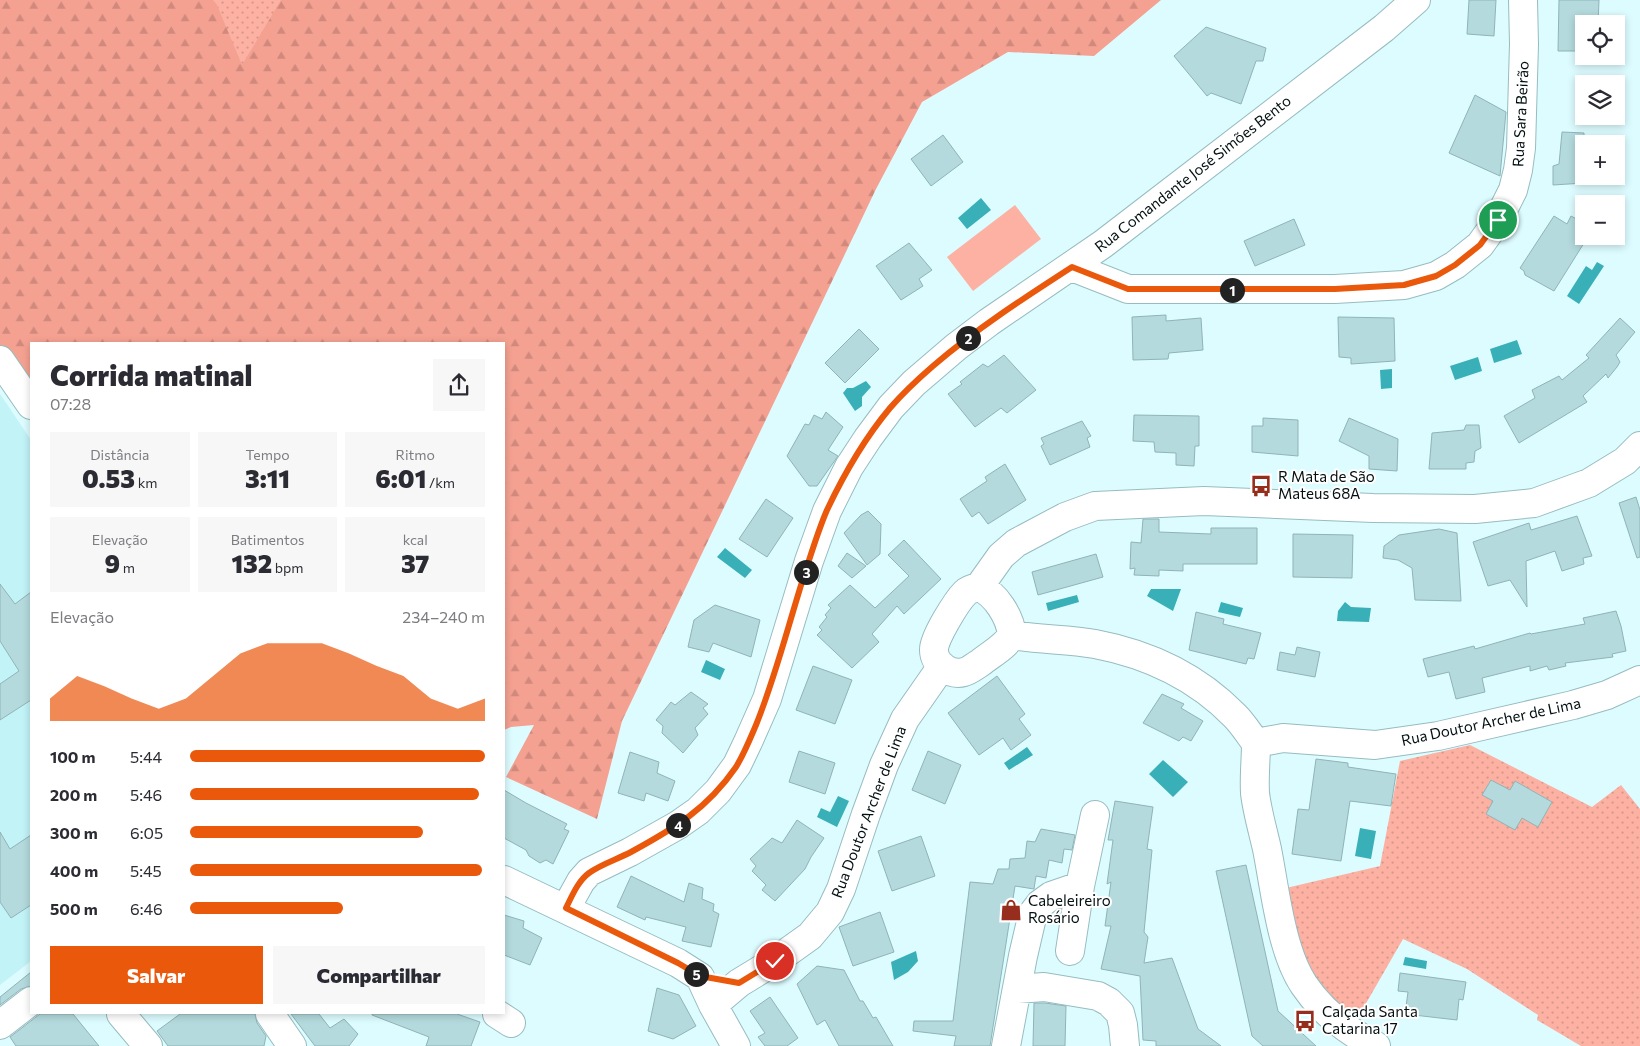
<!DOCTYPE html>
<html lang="pt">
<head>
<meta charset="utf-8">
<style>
  body { margin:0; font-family:Commissioner,sans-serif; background:#f7f7f7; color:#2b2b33; height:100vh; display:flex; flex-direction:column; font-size:19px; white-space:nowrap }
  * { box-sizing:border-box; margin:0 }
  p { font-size:16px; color:#7c7c81 }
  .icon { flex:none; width:28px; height:28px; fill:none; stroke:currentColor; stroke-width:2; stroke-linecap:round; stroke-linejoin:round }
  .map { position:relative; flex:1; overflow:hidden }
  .details { position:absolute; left:30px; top:342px; width:475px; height:672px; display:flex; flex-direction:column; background:#fff; border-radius:0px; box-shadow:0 2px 8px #0003 }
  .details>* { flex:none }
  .fabs { position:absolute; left:1575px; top:15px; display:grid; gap:10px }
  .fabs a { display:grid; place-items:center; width:50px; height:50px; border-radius:0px; background:#fff; box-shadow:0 2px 8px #0003; font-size:25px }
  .pin { position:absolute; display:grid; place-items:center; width:42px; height:42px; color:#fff; margin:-21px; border:2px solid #fff; border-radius:50%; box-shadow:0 1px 5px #0007 }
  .km { position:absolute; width:25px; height:25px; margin:-12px; border-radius:50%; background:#222; color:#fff; font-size:14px; line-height:25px; text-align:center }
  .round { display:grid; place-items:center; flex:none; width:52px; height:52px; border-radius:0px; background:#f7f7f7 }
  .summary { display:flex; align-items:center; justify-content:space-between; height:85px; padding:0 20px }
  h1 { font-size:28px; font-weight:800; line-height:38px }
  .metrics { display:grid; grid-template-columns:repeat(3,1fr); gap:8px; height:85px; padding:5px 20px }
  .metrics div { display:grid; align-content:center; border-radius:0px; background:#f7f7f7; text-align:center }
  .metrics b { font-size:25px; font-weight:800 }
  .metrics small { font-size:14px; font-weight:400 }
  .metrics p { font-size:14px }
  .chart { height:140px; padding:10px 20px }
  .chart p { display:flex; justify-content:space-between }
  .chart svg { width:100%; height:90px; margin-top:5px; fill:#ea580c; opacity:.7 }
  .cta { display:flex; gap:10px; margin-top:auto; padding:10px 20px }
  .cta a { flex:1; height:58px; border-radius:0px; background:#ea580c; color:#fff; font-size:20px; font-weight:800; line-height:58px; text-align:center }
  .cta a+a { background:#f7f7f7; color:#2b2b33 }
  ul { padding:0 20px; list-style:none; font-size:16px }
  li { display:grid; grid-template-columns:80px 60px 1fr; align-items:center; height:38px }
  li i { height:12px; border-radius:6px; background:#ea580c }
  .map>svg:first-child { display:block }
  .built { fill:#c2f3f7 }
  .grass { fill:#fcb1a2 }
  .forest { fill:url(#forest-firs) }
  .park { fill:url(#park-dots) }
  .water { fill:#39afb8 }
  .building { fill:#b4dadd; stroke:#8fb4b8 }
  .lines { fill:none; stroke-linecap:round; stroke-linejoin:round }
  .minor-casing { stroke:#97bcbf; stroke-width:30 }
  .minor { stroke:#fff; stroke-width:28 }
  .route-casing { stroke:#fff; stroke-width:10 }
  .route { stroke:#ea580c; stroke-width:6 }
  .labels { text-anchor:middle; stroke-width:4; stroke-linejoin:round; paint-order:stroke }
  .street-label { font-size:15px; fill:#030f10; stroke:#fff }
  .poi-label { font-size:15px; fill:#030f10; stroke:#fff; text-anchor:start }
</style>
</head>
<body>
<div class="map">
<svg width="1640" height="1046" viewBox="0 0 1640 1046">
  <defs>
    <pattern id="forest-firs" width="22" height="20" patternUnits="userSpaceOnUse" patternTransform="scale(1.25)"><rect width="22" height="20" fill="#f4a191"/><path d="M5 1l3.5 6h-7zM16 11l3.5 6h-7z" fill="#d0897c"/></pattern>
    <pattern id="park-dots" width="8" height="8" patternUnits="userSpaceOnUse" patternTransform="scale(1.25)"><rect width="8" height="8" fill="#fcb1a2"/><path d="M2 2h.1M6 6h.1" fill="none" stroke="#d6978a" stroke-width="1.8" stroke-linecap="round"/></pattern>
  </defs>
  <rect width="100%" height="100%" fill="#ddfcff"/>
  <path class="built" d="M0,394L31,440V961L0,985Z"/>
  <path class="grass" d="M1015,205L1041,239L973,291L947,257Z"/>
  <path class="forest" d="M0,0H1161L1094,56L1008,52L922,102L876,189L622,721L597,819L506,777L534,725L511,727L504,730V344H31V390L0,345Z"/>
  <path class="park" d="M213,0H281L242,65L217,5Z
    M1470,745L1592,807L1621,785L1640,809V1046H1581L1537,1020L1538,1015L1467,969L1403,939L1357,1019C1328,1002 1308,973 1297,941C1292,924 1290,906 1286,888L1380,866L1400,761Z"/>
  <path class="water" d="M981,198L991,210L967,229L958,218Z
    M1597,262L1604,266L1579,304L1567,296L1586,266L1592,270Z
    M1517,340L1522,354L1494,363L1490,349Z
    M1478,357L1482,371L1455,380L1450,366Z
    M1392,369V388L1381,389L1380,370Z
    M866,381L871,387L862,397V406L855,411L843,393L847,388H853Z
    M725,548L752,570L745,578L717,557Z
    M1151,589H1181L1173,611L1147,596Z
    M1077,595L1079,602L1048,611L1046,603Z
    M1221,602L1243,608L1240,617L1218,612Z
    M1345,602L1351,607L1371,608L1369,622L1337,621L1338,611Z
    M706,660L725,669L720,680L701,672Z
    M1027,747L1033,755L1009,770L1004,763Z
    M1163,760L1188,782L1173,797L1149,774Z
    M838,796L849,801L837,827L817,817L821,808L830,812Z
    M1360,828L1376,831L1371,859L1355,856Z
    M916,951L918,961L908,972L894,980L891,962Z
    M1405,957L1427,961L1426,969L1403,965Z"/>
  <path class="building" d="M1469,0H1496L1494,36L1467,34Z
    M1559,0H1599L1598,24H1584V46H1576V51H1558Z
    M1206,27L1266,48L1263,61H1256L1241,104L1211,93L1207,96L1174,56Z
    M1475,95L1506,112L1500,176L1449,153Z
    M1562,132L1584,133V183L1553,185V166L1559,164Z
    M943,135L963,162L931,186L911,159Z
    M1554,216L1567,224L1571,216L1584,223V243L1554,291L1525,275L1524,271L1520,268Z
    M1294,219L1305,245L1255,266L1244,241Z
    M909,243L932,270L919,279L923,286L901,300L876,266Z
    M1166,315V321L1201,318L1203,350L1169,353L1168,359L1133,360L1132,317Z
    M1338,317L1394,318L1395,361L1351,364V358L1339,357Z
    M1620,318L1635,332L1616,355L1620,362L1617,367L1608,378L1606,374L1583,396L1587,402L1519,443L1504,416L1535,398L1532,390L1559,376L1562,380L1589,358L1586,355Z
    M859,329L879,349L845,383L825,363Z
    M1004,355L1036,390L1007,413L1001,408L975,427L948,394L962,384L960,382L983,364L988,367Z
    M826,412L843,427L828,450L838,456L817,486H809L787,456L805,424L809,425L814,415L822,419Z
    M1134,415L1199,416V446H1195L1194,466L1176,465V453L1155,452L1154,442L1133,441Z
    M1263,418L1298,420V456L1252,452V426H1263Z
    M1349,418L1398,439L1397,471L1369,469V456L1339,441Z
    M1082,421L1091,436L1087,438L1090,447L1050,465L1041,446L1044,444L1041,438Z
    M1466,425H1479L1481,448L1475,451L1474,462L1466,463V469H1429L1432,433L1464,430Z
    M1005,464L1026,500L988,524L979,512L972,517L960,499L987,481L985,477Z
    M1636,497L1640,510V557L1637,558L1619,503Z
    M766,499L793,518L767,557L739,539Z
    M868,511L881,524L880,554L867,565L844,533L861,515Z
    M1577,516L1592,556L1583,558L1584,564L1562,571L1555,551L1526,561L1527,607L1510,580L1488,586L1473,542L1529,523L1531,530Z
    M1143,519H1159V532L1211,534V528H1257V564H1183V571L1159,570V576L1134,575L1135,568L1130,569L1131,542L1141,543Z
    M1439,529L1457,533L1461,601L1415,600L1412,568L1398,560L1383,558L1384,546L1399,535Z
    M1293,534L1353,535L1352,578L1293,577Z
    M904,540L941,579L904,614L897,606L872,634L879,642L852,668L817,635L822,630L819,627L827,617L825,615L831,608L828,605L850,585L875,608L909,576L888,555Z
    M847,553L866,566L852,578L838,566Z
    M1096,554L1103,577L1038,595L1032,572Z
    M0,584L15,604L31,592V700L0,720V684L19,671L0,641Z
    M715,605L760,620L751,657L713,643L709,652L688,647L694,620Z
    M1616,611L1621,626L1626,651L1612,654L1613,657L1565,663L1566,666L1549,670L1547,666L1530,671V666L1482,678L1485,692L1456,699L1449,672L1428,677L1423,659L1474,646L1475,649L1530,633L1531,634L1585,624L1583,618Z
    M1196,612L1224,619L1223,624L1261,633L1254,659L1248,658L1246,664L1189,650Z
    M1297,647L1320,652L1315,677L1277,670L1280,652L1295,655Z
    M813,666L852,680L835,724L796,710Z
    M997,676L1025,714L1019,719L1031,735L1011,750L1003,738L979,755L948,713Z
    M691,692L708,704L703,708L708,714L695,728L698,735L683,753L662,733L663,726L656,720L671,702L675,705Z
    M1162,694L1184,704L1181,708L1203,721L1191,741L1183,737L1179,741L1143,723Z
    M799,751L835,763L825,794L789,782Z
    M928,751L961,765L945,804L912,790Z
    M630,752L659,762L657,773L675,781L668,801L646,793L644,801L618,793Z
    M1316,759L1348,763V767L1396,774L1391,806L1350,801L1341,861L1292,854L1298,809L1309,810Z
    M1491,780L1510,790L1515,781L1552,802L1538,827L1522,818L1515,830L1486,814L1493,801L1482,795Z
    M504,790L526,803L567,824L564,829L569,831L553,864L546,860L540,863L529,856L526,850L504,838Z
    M1115,801L1153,807L1147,849L1152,850L1144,932L1148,937L1144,963L1172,958L1198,1029L1221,1046H1156V1041L1143,1040L1140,976L1101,969L1111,926H1105L1111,882L1107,884L1113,840H1108Z
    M797,820L824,838L811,857L805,869L775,901L762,890L766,885L752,871L756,866L750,859L772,838L782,843Z
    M1041,829L1075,835L1072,850L1064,849L1062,863L1049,860L1046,878L1036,876L1034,889L1015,886L990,1046H954L956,1036L913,1031L914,1021H953L970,882L993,884L998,869H1009L1010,859L1025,858L1027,841L1035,842Z
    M0,832L10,849L31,835V905L11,918L0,902Z
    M921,836L935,876L892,891L878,851Z
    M1246,865L1278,1011L1316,1046H1263L1252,1036L1216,871Z
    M631,876L684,902L689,883L703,888L702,899L714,904L713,911L719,914L711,947L682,941L686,927L646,917L645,920L617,907Z
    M880,912L894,952L853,966L839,927Z
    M504,915L524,921L523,928L542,938L530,965L504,955Z
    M817,966L844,970L860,1001H863L873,1018L876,1017L893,1046H839L825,1020L817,1025L797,984Z
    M31,972V986L21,989L0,1005V997Z
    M1400,973L1466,982L1463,1000L1459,999L1457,1020L1405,1014L1408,992L1398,991Z
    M657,988L679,995L696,1026L673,1039L648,1031Z
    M770,997L798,1038L787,1046H765L758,1037L765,1033L750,1011Z
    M1034,1003H1045L1066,1006L1065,1046H1033Z
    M40,1014H73L99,1046H16L10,1037Z
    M180,1014H255L257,1023L266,1036L264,1046H168L157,1031Z
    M291,1014H319L330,1028L344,1019L358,1034L349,1046H315Z
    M372,1014H457L480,1022L471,1046H426L429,1037L372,1015Z"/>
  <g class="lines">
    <g class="minor-casing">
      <path id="minor" d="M1072,267L1128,289H1335L1404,285L1436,276L1455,265L1480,245L1498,220L1513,190L1518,170L1521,148L1524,44L1523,0
        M0,360L31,405
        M979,587L1001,556L1016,543L1065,517L1095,506L1204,501L1373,508L1475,509L1534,503L1589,483L1625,461L1640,446
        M979,587C996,594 1010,617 1012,635C1005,647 991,654 980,663C975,666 969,671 964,672C950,676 934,664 934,650C933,639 957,601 965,593C969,589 974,588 979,587Z
        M1012,635C1040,640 1068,639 1095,644C1148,654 1197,677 1235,716C1243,724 1249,734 1256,743
        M1256,743L1283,738L1375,745L1438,736L1573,705L1607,695L1640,680
        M1256,743C1256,759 1254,776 1255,793C1257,811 1263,831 1267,849C1275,889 1281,951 1304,985C1322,1012 1347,1031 1376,1046
        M504,880L678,963L700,977L713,1005L736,1046
        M566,908L581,881L589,872L630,852L678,825L698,811L718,791L737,765L748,742L767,699L809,561L827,511L849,467L868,438L891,407L914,383L956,347L989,322L1103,244L1384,28L1416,0
        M1070,951L1080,886L1095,815
        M1017,989L1044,987L1098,996L1109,1002L1120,1013L1123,1025L1125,1046
        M713,1005L739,983L775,961L810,936L830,912L841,889L866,814L884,765L905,719L942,666
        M121,1014L148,1046
        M270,1014L292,1046
        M497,1014L511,1023
        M0,1025L31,1001
        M1006,1046L1023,956L1033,913L1040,904L1051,896L1080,886"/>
    </g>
    <use href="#minor" class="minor"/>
  </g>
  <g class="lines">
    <g class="route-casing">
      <path id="route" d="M775,961L739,983L700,976L678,963L566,908C572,896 578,881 589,873C601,864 618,859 631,852C675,828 707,809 736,767C744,754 750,739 756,725C775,678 787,630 802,582C810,558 817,533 827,510C844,474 865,438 890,408C903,393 918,379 933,366C976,329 1024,298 1072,267L1128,289H1335L1404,285L1436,276L1455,265L1480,245L1498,220"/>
    </g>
    <use href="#route" class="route"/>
  </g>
  <defs>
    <g id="bus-bare" transform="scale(1.725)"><path d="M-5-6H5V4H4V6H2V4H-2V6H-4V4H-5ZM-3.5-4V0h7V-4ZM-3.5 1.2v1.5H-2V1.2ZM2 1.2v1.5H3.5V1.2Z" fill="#972d1c" stroke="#fff" stroke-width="2.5" paint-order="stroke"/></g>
    <g id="shop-bare" transform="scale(1.725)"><path d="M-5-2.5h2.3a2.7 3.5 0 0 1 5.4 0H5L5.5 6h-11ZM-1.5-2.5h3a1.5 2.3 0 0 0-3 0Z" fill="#972d1c" stroke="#fff" stroke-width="2.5" paint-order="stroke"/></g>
  </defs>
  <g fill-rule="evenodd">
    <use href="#bus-bare" x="1261" y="486"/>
    <use href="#shop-bare" x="1011" y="910"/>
    <use href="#bus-bare" x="1305" y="1021"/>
  </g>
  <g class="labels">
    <g class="street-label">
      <text transform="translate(1521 114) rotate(-87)" y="5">Rua Sara Beirão</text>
      <text transform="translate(1193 174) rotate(-38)" y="5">Rua Comandante José Simões Bento</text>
      <text transform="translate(1491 722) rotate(-12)" y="5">Rua Doutor Archer de Lima</text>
      <text transform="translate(869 812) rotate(-69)" y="5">Rua Doutor Archer de Lima</text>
    </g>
    <g class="poi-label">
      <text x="1278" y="482">R Mata de São<tspan x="1278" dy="17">Mateus 68A</tspan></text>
      <text x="1028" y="906">Cabeleireiro<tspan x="1028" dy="17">Rosário</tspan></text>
      <text x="1322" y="1017">Calçada Santa<tspan x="1322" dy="17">Catarina 17</tspan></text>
    </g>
  </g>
</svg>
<div class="fabs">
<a><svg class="icon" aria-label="locate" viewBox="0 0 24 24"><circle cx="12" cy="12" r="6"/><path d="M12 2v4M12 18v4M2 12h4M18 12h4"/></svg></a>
<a><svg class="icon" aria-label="layers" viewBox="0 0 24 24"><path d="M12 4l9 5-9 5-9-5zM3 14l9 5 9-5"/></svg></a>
<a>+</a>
<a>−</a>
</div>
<div class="pin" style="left:1498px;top:220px;background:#1e9e55"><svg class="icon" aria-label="arrive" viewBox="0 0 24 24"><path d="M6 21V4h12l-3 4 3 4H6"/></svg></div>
<div class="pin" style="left:775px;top:961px;background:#d93025"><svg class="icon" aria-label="check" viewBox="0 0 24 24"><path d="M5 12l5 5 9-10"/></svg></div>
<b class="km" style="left:1232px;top:290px">1</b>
<b class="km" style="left:968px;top:338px">2</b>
<b class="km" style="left:806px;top:572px">3</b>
<b class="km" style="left:678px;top:825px">4</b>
<b class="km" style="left:696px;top:974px">5</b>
<section class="details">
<div class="summary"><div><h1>Corrida matinal</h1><p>07:28</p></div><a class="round"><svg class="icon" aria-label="share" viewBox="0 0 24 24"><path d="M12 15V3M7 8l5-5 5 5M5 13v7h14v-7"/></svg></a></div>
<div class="metrics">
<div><p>Distância</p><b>0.53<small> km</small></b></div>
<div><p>Tempo</p><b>3:11</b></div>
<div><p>Ritmo</p><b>6:01<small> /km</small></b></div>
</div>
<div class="metrics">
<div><p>Elevação</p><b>9<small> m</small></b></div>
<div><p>Batimentos</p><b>132<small> bpm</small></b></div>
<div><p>kcal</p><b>37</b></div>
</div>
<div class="chart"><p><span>Elevação</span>234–240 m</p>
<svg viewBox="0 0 160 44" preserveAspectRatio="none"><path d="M0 44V33L10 22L20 27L30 33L40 38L50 33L60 22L70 11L80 6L90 6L100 6L110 11L120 17L130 22L140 33L150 38L160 33V44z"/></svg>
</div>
<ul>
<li><b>100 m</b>5:44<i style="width:100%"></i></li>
<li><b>200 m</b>5:46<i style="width:98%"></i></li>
<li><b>300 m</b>6:05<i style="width:79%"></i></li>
<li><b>400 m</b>5:45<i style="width:99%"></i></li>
<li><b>500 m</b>6:46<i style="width:52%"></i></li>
</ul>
<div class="cta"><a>Salvar</a><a>Compartilhar</a></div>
</section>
</div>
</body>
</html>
